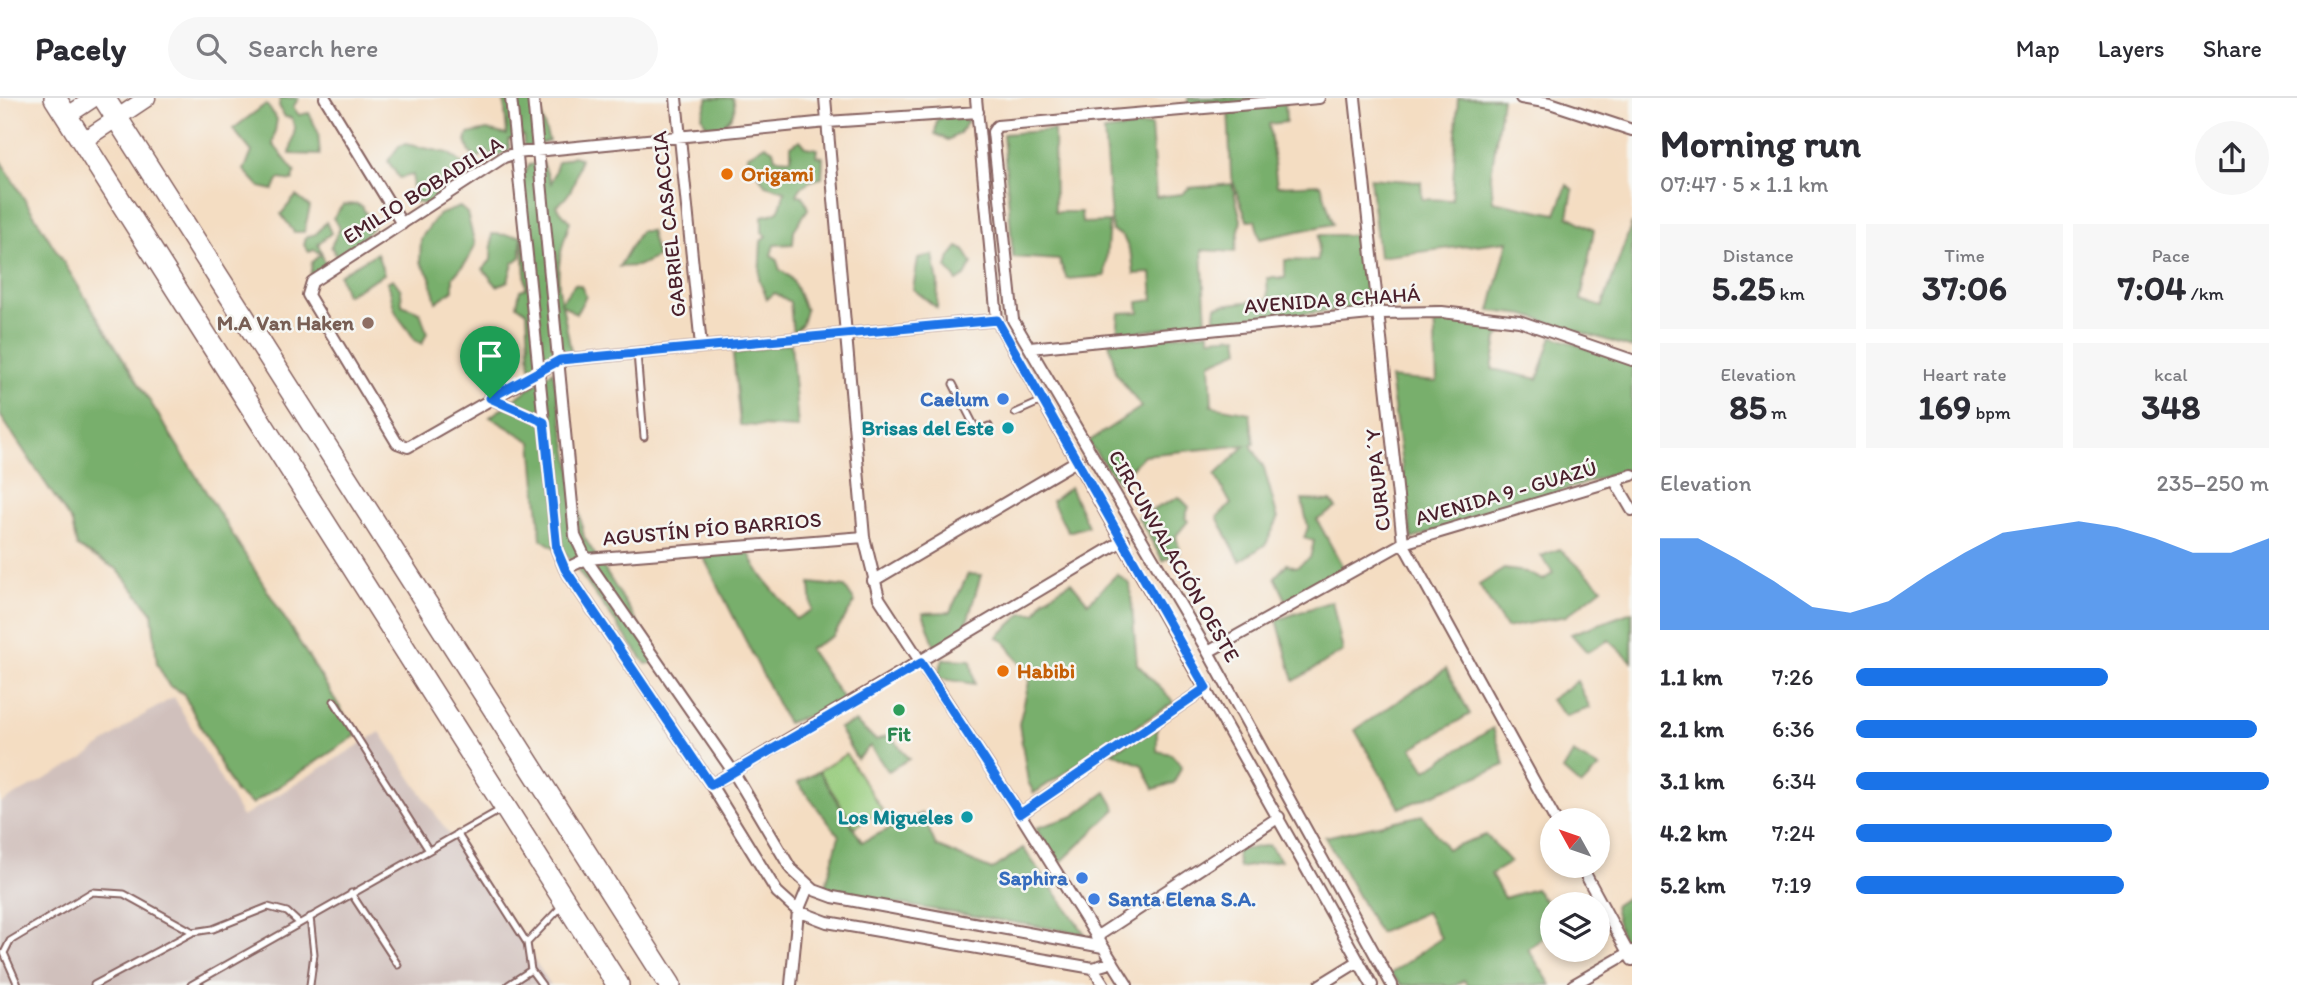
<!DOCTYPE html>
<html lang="en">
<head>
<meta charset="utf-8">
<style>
  body { margin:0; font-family:Itim,sans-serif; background:#f7f7f7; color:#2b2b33; height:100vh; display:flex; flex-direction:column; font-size:26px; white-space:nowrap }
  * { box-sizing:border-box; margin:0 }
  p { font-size:23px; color:#7c7c81 }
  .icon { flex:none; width:38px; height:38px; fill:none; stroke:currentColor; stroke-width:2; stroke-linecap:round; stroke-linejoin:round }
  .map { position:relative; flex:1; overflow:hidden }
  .side { display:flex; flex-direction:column; background:#fff; width:665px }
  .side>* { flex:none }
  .needle { width:46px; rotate:310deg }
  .buttons { position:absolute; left:1540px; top:710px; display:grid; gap:14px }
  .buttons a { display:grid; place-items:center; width:70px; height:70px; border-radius:50%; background:#fff; box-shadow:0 4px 10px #0003; font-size:35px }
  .pin { position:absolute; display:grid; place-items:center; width:60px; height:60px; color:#fff; margin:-72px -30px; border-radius:50% 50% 50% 0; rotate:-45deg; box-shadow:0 0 7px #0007 }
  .pin .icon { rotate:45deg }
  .round { display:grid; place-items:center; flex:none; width:74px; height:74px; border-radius:37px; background:#f7f7f7 }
  .summary { display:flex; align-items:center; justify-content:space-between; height:119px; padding:0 28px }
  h1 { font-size:38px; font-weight:700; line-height:52px }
  .metrics { display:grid; grid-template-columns:repeat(3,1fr); gap:10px; height:119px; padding:7px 28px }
  .metrics div { display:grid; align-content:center; border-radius:0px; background:#f7f7f7; text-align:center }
  .metrics b { font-size:35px; font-weight:700 }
  .metrics small { font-size:19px; font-weight:400 }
  .metrics p { font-size:19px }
  .chart { height:196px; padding:14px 28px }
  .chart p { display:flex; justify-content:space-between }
  .chart svg { width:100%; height:126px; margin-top:7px; fill:#1a73e8; opacity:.7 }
  ul { padding:0 28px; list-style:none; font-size:23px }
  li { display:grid; grid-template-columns:112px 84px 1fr; align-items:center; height:52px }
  li i { height:18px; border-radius:9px; background:#1a73e8 }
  header { display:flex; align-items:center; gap:42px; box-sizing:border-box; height:98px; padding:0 35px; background:#fff; border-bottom:2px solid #e1e1e2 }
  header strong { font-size:33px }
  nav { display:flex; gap:38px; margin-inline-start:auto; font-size:24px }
  .search { width:490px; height:63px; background:#f7f7f7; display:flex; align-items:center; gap:18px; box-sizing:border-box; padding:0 24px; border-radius:38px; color:#7c7c81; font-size:26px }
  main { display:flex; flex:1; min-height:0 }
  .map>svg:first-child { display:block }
  .industrial { fill:#d0c0bc }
  .green { fill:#96cb7c; stroke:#707554; stroke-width:2 }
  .forest { fill:#78af6c; stroke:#61674c; stroke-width:2 }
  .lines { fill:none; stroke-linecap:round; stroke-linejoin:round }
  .lane-casing { stroke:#866260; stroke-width:9 }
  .street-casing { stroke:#866260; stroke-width:14 }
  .secondary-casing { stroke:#866260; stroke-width:19 }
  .highway-casing { stroke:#866260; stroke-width:24 }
  .lane { stroke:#fff; stroke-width:5 }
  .street { stroke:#fff; stroke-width:10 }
  .secondary { stroke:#fff; stroke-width:16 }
  .highway { stroke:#fff; stroke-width:21 }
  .route-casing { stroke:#fff; stroke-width:14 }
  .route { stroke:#1a73e8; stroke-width:9 }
  .food-dot { fill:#e8710a; stroke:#f6f6f2; stroke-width:2.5 }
  .education-dot { fill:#8d6e63; stroke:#f6f6f2; stroke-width:2.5 }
  .shop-dot { fill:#3f7fe0; stroke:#f6f6f2; stroke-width:2.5 }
  .culture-dot { fill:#0f9aa8; stroke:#f6f6f2; stroke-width:2.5 }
  .leisure-dot { fill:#2e9e5b; stroke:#f6f6f2; stroke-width:2.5 }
  .labels { text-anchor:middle; stroke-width:5; stroke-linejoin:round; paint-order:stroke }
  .food-label { font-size:21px; font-weight:bold; fill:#c56008; stroke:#f6f6f2; text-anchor:start }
  .street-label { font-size:21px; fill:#4a1f2b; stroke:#f6f6f2 }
  .education-label { font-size:21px; font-weight:bold; fill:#785e54; stroke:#f6f6f2; text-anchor:end }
  .shop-label { font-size:21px; font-weight:bold; fill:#366cbe; stroke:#f6f6f2; text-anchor:end }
  .culture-label { font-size:21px; font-weight:bold; fill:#0d838f; stroke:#f6f6f2; text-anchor:end }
  .leisure-label { font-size:21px; font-weight:bold; fill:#27864d; stroke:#f6f6f2 }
</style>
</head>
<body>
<header>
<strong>Pacely</strong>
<div class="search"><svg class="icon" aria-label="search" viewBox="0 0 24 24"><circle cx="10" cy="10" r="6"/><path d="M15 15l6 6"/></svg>Search here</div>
<nav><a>Map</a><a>Layers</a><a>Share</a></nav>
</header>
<main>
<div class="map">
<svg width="1632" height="887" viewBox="0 0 1632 887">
  <rect width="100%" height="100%" fill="#f6f6f2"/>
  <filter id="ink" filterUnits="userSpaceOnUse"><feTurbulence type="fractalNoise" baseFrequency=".0143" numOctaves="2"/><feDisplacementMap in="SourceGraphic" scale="14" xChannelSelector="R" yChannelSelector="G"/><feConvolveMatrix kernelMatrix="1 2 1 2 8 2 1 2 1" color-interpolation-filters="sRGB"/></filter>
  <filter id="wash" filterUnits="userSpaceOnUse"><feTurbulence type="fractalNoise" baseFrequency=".00686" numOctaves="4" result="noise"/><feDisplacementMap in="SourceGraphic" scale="28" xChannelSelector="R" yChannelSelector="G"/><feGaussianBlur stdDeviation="1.57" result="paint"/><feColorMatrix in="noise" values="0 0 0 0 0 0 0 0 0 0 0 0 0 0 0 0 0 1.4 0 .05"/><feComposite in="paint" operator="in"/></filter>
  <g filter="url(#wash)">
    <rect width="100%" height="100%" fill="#f4ddc2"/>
    <path class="industrial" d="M174,599L242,719L380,634L551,887H0V705L83,661L135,622Z"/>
    <path class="green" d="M846,656L882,712L855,729L819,673Z"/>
    <path class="forest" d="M280,0H299L293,9L299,17L309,15L318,34L320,57L290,56L295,30L292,20L285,19L279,8Z
      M504,0H536L549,43L524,50L523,37L508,42L510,51L494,60L487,53L478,60L470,55L466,43L468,36L487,32L507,37Z
      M708,0H733C738,16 730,19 721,30L706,27L702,18Z
      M1188,0H1297L1285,3L1286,24L1269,26L1277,88L1321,86L1333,126L1260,141L1255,122H1247L1231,78L1228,8L1188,7Z
      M1458,0H1502L1491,78L1493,103L1556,116L1567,87L1573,92L1568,118L1594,132L1581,202L1602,209L1632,125V250L1525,217L1490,213L1508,143L1379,159L1370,80L1421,84L1422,101L1452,102Z
      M266,6L277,21L273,46L295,74L293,83L279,81L273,92L260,89L244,72L252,54L233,31Z
      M952,18L968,23L960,35L948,42L935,36L937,21Z
      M1151,27L1156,99L1182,96L1189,90L1232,86L1241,122L1235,154L1202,152L1206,225L1117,236L1119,215L1139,214L1138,204L1153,202L1151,175L1134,176L1132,159L1123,138L1112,133L1104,33Z
      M1054,32L1055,114H1081L1082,125L1109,124L1105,178L1067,181L1059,162L1013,159L1003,36Z
      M800,42L806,49L817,51L816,58L823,59L822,80C811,83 802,84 797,97L803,98L808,111L794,132L793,146L774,147L771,157L776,160L780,172C798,181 796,196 806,212L802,226L793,236L790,204L775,195L767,201L759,181L761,143L767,138L762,134V118C785,114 778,111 785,93L765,87L747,58L765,47L773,52L775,60L791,61V48Z
      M405,46L448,55L474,74L454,90L443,85L438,96L427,107L412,103L413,77L399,80L388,63L399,48Z
      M573,58L580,60C576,80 574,96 556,108L570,124C560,152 555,174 561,204L575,186L581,188L586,198L576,216L562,206L571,253L530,269L527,214L517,207L520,192L526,190L519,83L529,67L543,65L551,85L558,64Z
      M0,62L357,637L252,706L235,694L183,595L169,588L157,566L152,514L117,471L77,449L72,425L0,317Z
      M296,98L310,109L304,134H294L281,116Z
      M356,106L362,108L373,129L339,164L331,148L340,130L333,120L343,107Z
      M460,109L467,115L475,147L468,162L453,179V192L436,204L430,179L420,163L421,140L438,117Z
      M326,124L331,135L318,146L328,173L310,181L312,164L321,156L314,152L309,154L304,147L306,139L316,136Z
      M640,133H650L657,159L638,168L619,169Z
      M492,136L521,138V159L513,165L508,183L497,188L483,171L491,162Z
      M1319,137H1361L1372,208L1214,226L1216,208L1268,201L1267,180H1285V162L1318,163Z
      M958,149L964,152L972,165L965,178L957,183L947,170L950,159Z
      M377,155L384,176L346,197L339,177Z
      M933,157L938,185L937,210L913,191L918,160Z
      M393,181L401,192L402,207L420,214L427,235L422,246L414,242C410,230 399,224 395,212C391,203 392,194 387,184Z
      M1434,216L1508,226L1497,241L1492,271L1538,281L1552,238L1632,266V370L1412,441L1390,280L1437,284Z
      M1209,234V240L1238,238L1240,252L1210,265L1212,308L1250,315L1254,346L1251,347L1264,370L1278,421L1266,446L1240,463L1217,419L1231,406L1215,377L1246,347L1144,357L1118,384L1088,344L1141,309L1116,275L1109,244Z
      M791,245L798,330L740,327L733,256Z
      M553,273L584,439L662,563L646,566L567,458L541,441L532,344L490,319Z
      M1070,389L1088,428L1068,434L1052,403Z
      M1179,399L1189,409L1185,420L1188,423L1176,438L1180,454L1163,463L1138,419Z
      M1302,402L1331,403L1336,410L1317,422L1344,471L1287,504L1275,479L1287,466L1296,469L1310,460L1314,443L1304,440L1308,429Z
      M1560,451L1602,490L1566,518L1506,530L1479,487L1504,471L1526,474L1543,482L1553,475L1541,458Z
      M749,455C761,484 779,495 796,521L812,512L810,485L845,489L855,504L833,538L809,551L846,605L787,625L703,458Z
      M968,476L981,477L966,528L936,551L923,515L950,514Z
      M1117,476L1130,486L1137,566L1174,604L1034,695L1028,684L1019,626L1030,580L1005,544L997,539L1023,515H1036L1044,501L1071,484L1088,505Z
      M1332,503L1343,553L1294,583L1277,522Z
      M1632,514V564L1609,542L1587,554L1571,536Z
      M943,561L971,562L975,586L937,580Z
      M1446,571L1470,616L1412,650L1426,672L1493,630L1505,667L1400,710L1355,632Z
      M1577,583L1590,610L1566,618L1550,602Z
      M855,624L876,642L890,637L909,661L888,673L870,648L857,661L839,630Z
      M1157,629V653L1171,656L1182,668L1174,685L1154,691L1142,667L1111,654Z
      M1573,655L1599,670L1581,688L1563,672Z
      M819,673L862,744L922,715L936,748L992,772L1023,750L1085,836L824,794L839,738L798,685Z
      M1106,694L1116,711L1057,768L1036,730L1074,718Z
      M1422,717L1447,751L1486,737L1511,764L1491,776L1504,800L1535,791L1552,811V833L1528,851L1551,887H1467L1464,882L1456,887H1402L1390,876L1441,840L1426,814L1379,835L1325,739Z
      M1269,747L1281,762L1239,770L1236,753Z
      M1632,796V838L1622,843L1614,808Z"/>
  </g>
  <g filter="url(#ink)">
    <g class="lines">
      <g class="lane-casing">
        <path id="lane" d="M637,255L644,339
          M953,286L977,333L989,328
          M1015,315L1042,303
          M334,603L428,751
          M457,735L527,845
          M351,795L398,867
          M310,819L314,856L310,887
          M18,887L4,855L10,843L92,794L124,796L193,834
          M94,887L193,834L213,831L268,809L287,814L299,825
          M191,887L502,711
          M508,887L531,872
          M542,887L531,872L527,845L561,809"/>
      </g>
      <g class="street-casing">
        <path id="street" d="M325,0L402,126
          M511,0L557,452L565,471L711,687L777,794L798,813L827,824L1093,870L1113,864
          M533,0L575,438L586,461L734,675L791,771L814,792L833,799L1103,849
          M676,0L701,248
          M825,0L864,439L879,500L1020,716L1127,887
          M976,0L997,222L1372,887
          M1319,0L997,28L993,34L1013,222L1208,554L1392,887
          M1355,0L1403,445L1556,723
          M1521,0L1550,5L1632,32
          M978,14L827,24L516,55L504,59L312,184L308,197L397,345L408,349L560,262L997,222
          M1030,250L1380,215L1442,214L1519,223L1632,262
          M490,300L544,324
          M1615,383L1632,412
          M565,471L586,461L864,439
          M873,483L1078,362
          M1208,554L1403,445L1632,377
          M711,687L1124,442
          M1020,716L1206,590
          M1581,768L1632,862
          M1096,839L1279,719
          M1093,870L1104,887
          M791,887L798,813L808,789
          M1320,887L1359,863
          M1573,887L1632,853"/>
      </g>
      <g class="secondary-casing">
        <path id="secondary" d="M67,18L94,0
          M84,42L147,0"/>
      </g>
      <g class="highway-casing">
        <path id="highway" d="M55,0L618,887
          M104,0L670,887"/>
      </g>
      <use href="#lane" class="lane"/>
      <use href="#street" class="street"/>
      <use href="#secondary" class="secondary"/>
      <use href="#highway" class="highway"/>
    </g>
  </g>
  <g class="lines" filter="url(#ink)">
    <g class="route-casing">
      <path id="route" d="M997,222L1206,590L1020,716L921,565L711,687L565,471L557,452L544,324L490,300L560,262Z"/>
    </g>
    <use href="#route" class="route"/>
  </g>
  <g class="food-dot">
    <circle cx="727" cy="76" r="7"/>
    <circle cx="1003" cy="573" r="7"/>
  </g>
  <circle class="education-dot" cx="368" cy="225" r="7"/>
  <g class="shop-dot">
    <circle cx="1003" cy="301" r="7"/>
    <circle cx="1082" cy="780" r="7"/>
    <circle cx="1094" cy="801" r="7"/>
  </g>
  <g class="culture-dot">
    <circle cx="1008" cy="330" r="7"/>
    <circle cx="967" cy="719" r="7"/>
  </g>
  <circle class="leisure-dot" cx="899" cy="612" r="7"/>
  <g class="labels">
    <g class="food-label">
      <text x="741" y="83">Origami</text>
      <text x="1017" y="580">Habibi</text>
    </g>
    <g class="street-label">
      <text transform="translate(423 92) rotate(-32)" y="7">EMILIO BOBADILLA</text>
      <text transform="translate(669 126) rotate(-96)" y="7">GABRIEL CASACCIA</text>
      <text transform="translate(1332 202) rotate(-4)" y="7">AVENIDA 8 CHAHÁ</text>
      <text transform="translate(1378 382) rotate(-96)" y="7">CURUPA´Y</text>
      <text transform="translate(1506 395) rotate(-16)" y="7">AVENIDA 9 - GUAZÚ</text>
      <text transform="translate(712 431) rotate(-5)" y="7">AGUSTÍN PÍO BARRIOS</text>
      <text transform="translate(1174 458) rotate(60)" y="7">CIRCUNVALACIÓN OESTE</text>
    </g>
    <g class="education-label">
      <text x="354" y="232">M.A Van Haken</text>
    </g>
    <g class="shop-label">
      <text x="989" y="308">Caelum</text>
      <text x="1068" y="787">Saphira</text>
      <text x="1108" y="808" text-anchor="start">Santa Elena S.A.</text>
    </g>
    <g class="culture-label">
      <text x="994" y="337">Brisas del Este</text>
      <text x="953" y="726">Los Migueles</text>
    </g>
    <g class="leisure-label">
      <text x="899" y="643">Fit</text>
    </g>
  </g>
</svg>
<div class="buttons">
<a><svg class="needle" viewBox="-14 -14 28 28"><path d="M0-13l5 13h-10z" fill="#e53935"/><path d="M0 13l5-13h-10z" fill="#7c7c81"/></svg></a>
<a><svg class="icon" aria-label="layers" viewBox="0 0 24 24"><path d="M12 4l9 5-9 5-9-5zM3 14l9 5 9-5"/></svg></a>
</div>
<div class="pin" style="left:490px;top:300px;background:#1e9e55"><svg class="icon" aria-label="arrive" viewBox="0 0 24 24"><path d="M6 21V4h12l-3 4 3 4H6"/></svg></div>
</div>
<section class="side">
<div class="summary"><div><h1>Morning run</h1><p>07:47 · 5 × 1.1 km</p></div><a class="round"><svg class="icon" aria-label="share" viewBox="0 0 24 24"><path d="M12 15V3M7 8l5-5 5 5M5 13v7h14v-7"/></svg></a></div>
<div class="metrics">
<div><p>Distance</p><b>5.25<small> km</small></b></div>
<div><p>Time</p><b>37:06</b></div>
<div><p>Pace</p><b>7:04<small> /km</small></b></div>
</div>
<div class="metrics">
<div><p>Elevation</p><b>85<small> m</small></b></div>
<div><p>Heart rate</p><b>169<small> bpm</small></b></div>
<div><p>kcal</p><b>348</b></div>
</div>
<div class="chart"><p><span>Elevation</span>235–250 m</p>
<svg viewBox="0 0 160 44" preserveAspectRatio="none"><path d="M0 44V12L10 12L20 19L30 27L40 36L50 38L60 34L70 25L80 17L90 10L100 8L110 6L120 8L130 12L140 17L150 17L160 12V44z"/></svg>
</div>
<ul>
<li><b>1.1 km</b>7:26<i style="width:61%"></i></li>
<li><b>2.1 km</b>6:36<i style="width:97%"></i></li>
<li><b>3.1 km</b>6:34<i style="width:100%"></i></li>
<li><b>4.2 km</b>7:24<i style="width:62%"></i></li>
<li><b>5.2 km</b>7:19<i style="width:65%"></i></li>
</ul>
</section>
</main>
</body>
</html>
